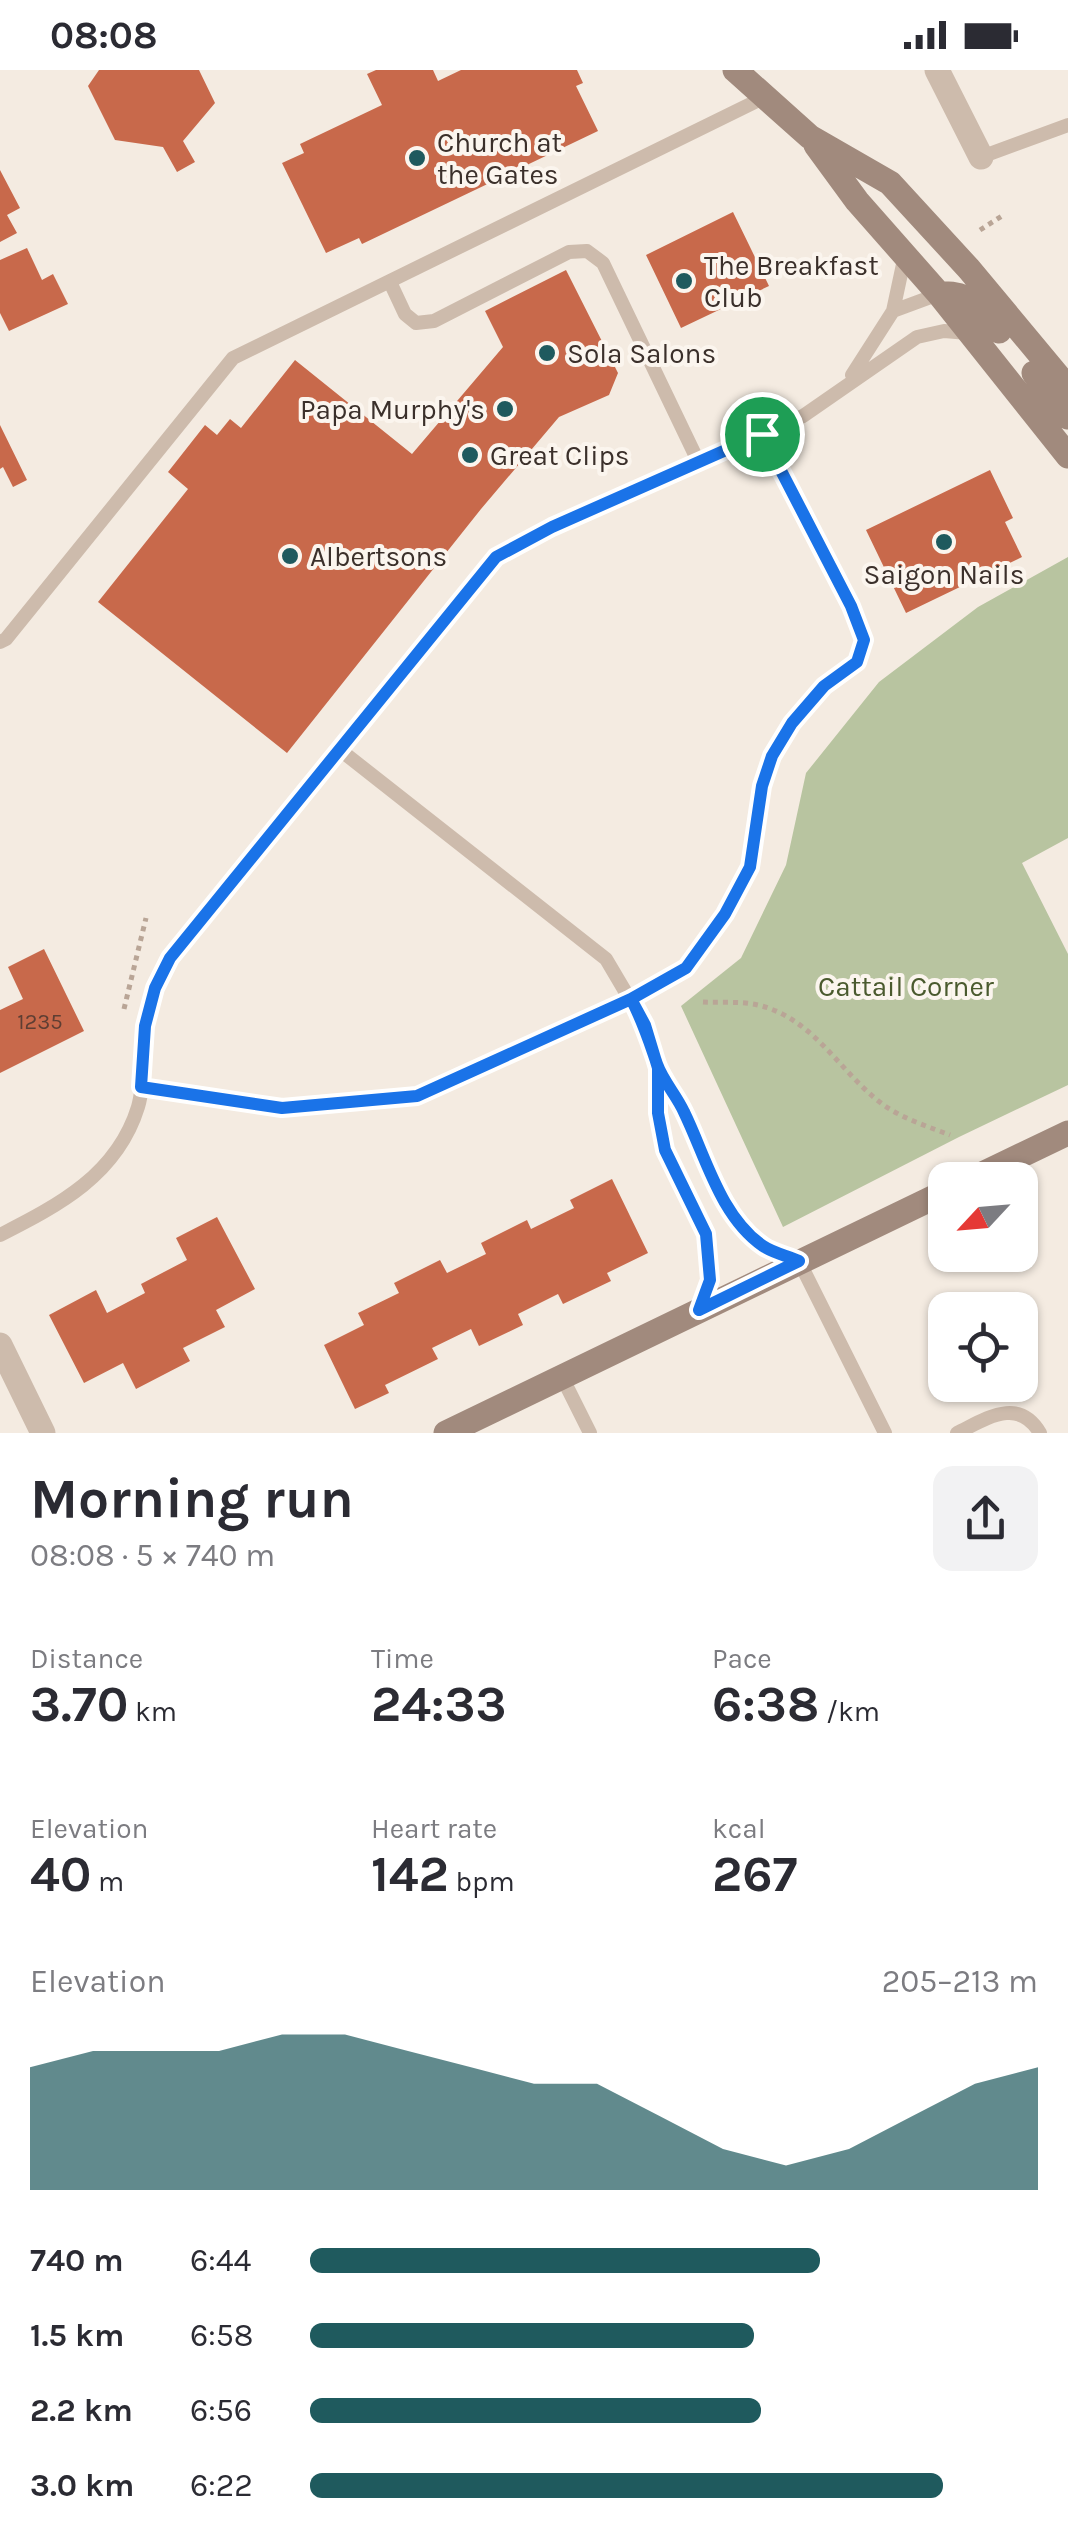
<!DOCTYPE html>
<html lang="en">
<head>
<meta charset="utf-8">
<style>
  body { margin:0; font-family:Karla,sans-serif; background:#f2f2f3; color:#2b2b33; height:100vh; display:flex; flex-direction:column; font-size:38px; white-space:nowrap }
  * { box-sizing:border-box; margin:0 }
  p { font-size:32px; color:#7c7c81 }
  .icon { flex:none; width:55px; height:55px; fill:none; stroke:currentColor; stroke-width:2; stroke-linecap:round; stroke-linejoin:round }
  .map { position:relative; height:1363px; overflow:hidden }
  .panel { display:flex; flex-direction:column; background:#fff; flex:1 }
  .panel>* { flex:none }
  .needle { width:65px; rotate:244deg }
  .tools { position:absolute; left:928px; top:1092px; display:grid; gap:20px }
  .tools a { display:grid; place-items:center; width:110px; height:110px; border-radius:20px; background:#fff; box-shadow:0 2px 8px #0004; font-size:50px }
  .pin { position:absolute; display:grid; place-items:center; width:85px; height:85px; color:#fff; margin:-42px; border:5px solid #fff; border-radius:50%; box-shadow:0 2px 10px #0007 }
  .round { display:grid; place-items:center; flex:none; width:105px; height:105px; border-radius:20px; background:#f2f2f3 }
  .overview { display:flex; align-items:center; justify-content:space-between; height:170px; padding:0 30px }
  h1 { font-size:55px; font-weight:700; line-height:75px }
  .figures { display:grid; grid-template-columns:repeat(3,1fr); gap:15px; height:170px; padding:10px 30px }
  .figures div { display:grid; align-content:center }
  .figures b { font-size:50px; font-weight:700 }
  .figures small { font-size:28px; font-weight:400 }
  .figures p { font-size:28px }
  .chart { height:280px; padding:20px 30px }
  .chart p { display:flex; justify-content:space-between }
  .chart svg { width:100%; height:180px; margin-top:10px; fill:#1f5a5e; opacity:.7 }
  ul { padding:0 30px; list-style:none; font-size:32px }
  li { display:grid; grid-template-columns:160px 120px 1fr; align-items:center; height:75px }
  li i { height:25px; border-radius:12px; background:#1f5a5e }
  .status { display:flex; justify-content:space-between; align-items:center; height:70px; padding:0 50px; background:#fff; direction:ltr }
  .status svg { height:28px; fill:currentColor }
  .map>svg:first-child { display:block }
  .green { fill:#b8c4a0 }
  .building { fill:#c8694b }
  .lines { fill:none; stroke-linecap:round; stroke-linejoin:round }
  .path { stroke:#b9a596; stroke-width:5; stroke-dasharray:5 5; stroke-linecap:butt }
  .service { stroke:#cdbbac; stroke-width:14 }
  .minor { stroke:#cdbbac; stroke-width:25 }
  .secondary { stroke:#a18a7d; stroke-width:25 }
  .route-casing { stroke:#fff; stroke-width:20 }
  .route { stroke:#1a73e8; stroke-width:12 }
  .poi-dot { fill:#1f5a5e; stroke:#fbf5ee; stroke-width:4 }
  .labels { text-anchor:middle; stroke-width:8; stroke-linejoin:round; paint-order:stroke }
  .number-label { font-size:22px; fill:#5e3e33 }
  .poi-label { font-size:28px; fill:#3b302b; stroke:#fbf5ee; text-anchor:start }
  .park-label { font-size:28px; fill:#4a5a2e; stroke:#fbf5ee }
</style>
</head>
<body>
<div class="status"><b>08:08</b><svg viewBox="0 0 49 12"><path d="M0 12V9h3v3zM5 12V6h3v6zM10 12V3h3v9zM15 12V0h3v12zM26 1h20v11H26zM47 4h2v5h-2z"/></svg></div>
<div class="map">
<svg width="1068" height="1363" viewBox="0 0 1068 1363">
  <rect width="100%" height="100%" fill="#f4ebe1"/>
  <path class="green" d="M1068,487V768L1022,793L1068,884V1015L959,1067L783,1157L681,936L741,888L786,795L806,703L879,612L978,537Z"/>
  <path class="building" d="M99,0H199L215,33L183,71L195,92L177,102L163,77L115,70L88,16Z
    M376,0H433L438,11L461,0H577L583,13L576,16L598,61L362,174L359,168L326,183L282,93L304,83L300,74L382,35L367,4Z
    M0,100L20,138L7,145L17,163L0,172Z
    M733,142L769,216L681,258L646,185Z
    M27,178L42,210L53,204L68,234L9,261L0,243V190Z
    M566,200L618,303L609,325L559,347L481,439L287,683L98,532L188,419L168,402L205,355L217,365L230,349L241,358L295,290L412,384L503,277L485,241Z
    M0,355L27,410L13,417L3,397L0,399Z
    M990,400L1013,448L1005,452L1022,487L906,543L866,460Z
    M44,879L84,961L0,1003V940L23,929L8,897Z
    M612,1109L648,1183L607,1203L611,1211L563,1234L558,1224L518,1244L523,1255L479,1276L471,1259L432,1278L438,1289L385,1315L389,1323L355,1339L324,1275L364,1255L358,1243L399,1223L394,1213L440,1190L447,1203L486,1184L481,1173L527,1150L531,1159L574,1138L570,1130Z
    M217,1147L255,1219L216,1240L225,1257L183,1278L190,1291L136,1319L123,1293L84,1313L49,1245L96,1220L107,1243L145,1223L141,1214L187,1190L176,1168Z"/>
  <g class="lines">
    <path class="path" d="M980,160L1005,144
      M703,932C721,933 741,931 758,935C816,949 840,1004 885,1036C904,1049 929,1057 950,1065
      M124,939L146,848"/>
    <path class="service" d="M981,87L1068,55
      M390,212L405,244L416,253L434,251L569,182L587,181L603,193L698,391
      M893,241L939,224
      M852,305L893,241L905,185
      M0,572L6,569L233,288L765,27
      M339,679L606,889L645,955L658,998L683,1039L710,1102L735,1149L763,1176L799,1191L885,1363
      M658,999C658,1026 657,1052 664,1078C668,1090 676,1102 682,1113C709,1162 720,1186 699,1240
      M141,1017L282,1038L417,1026L631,929L686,897L725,844L750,797L762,715L772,686L791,653L824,616L857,592L864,570L851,536L763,364
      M0,1165C59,1135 117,1105 138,1037C145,1013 142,985 145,960C147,934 159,910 170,887L496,487L552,457L803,346L917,267L944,261L968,263
      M562,1307L590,1363
      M957,1363C986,1349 1018,1326 1040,1363"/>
    <path class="minor" d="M937,0L981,87
      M0,1275L43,1363"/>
    <path class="secondary" d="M735,0L810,67L890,113L969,199L1068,318
      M816,75L857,131L939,224L1068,386
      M939,224C971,222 980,238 999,261
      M1034,303L1068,347
      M970,1110L1068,1063
      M446,1363L945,1122"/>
  </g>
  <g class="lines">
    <g class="route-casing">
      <path id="route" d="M762,364L552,457L496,487L170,888L155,918L145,956L141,1017L282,1038L417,1026L631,929L645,955L658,998V1043L665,1080L706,1164L710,1210L699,1240L799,1191C788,1186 773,1183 763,1176C720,1146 706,1087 684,1042C677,1026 663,1011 657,994C649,971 643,951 631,929L686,898L725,844L750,797L762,716L772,686L792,653L824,616L857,592L864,570L851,536L762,364"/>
    </g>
    <use href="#route" class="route"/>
  </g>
  <g class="poi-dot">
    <circle cx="417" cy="88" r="10"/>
    <circle cx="684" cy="211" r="10"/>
    <circle cx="547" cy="283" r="10"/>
    <circle cx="505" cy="339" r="10"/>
    <circle cx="470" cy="385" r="10"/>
    <circle cx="944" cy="472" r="10"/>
    <circle cx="290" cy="486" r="10"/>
  </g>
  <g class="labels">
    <g class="number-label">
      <text x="40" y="959">1235</text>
    </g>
    <g class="poi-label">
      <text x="437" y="82">Church at<tspan x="437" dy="32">the Gates</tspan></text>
      <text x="704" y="205">The Breakfast<tspan x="704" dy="32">Club</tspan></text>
      <text x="567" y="293">Sola Salons</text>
      <text x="485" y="349" text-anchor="end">Papa Murphy's</text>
      <text x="490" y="395">Great Clips</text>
      <text x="310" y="496">Albertsons</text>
      <text x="944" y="514" text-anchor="middle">Saigon Nails</text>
    </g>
    <g class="park-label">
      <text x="906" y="926">Cattail Corner</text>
    </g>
  </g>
</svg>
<div class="tools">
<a><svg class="needle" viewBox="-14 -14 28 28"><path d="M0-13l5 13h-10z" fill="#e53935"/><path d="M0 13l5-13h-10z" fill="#7c7c81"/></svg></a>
<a><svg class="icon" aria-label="locate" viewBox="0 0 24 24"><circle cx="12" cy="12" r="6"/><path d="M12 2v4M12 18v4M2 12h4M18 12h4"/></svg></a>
</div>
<div class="pin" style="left:762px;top:364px;background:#1e9e55"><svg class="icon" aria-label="arrive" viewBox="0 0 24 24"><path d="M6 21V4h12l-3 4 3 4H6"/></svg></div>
</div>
<section class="panel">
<div class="overview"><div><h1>Morning run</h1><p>08:08 · 5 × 740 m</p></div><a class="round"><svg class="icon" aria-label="share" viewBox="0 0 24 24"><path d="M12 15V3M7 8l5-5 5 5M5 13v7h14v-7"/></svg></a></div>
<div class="figures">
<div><p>Distance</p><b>3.70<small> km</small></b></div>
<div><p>Time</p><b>24:33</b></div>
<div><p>Pace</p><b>6:38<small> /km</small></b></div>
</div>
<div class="figures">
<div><p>Elevation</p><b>40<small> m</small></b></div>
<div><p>Heart rate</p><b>142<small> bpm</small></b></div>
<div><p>kcal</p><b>267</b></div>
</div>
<div class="chart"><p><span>Elevation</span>205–213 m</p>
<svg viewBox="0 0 160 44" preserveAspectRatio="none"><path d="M0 44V14L10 10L20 10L30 10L40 6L50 6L60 10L70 14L80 18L90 18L100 26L110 34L120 38L130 34L140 26L150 18L160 14V44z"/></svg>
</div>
<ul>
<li><b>740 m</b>6:44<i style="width:70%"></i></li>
<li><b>1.5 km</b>6:58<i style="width:61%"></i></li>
<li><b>2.2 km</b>6:56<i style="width:62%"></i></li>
<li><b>3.0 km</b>6:22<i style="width:87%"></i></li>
</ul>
</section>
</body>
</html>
